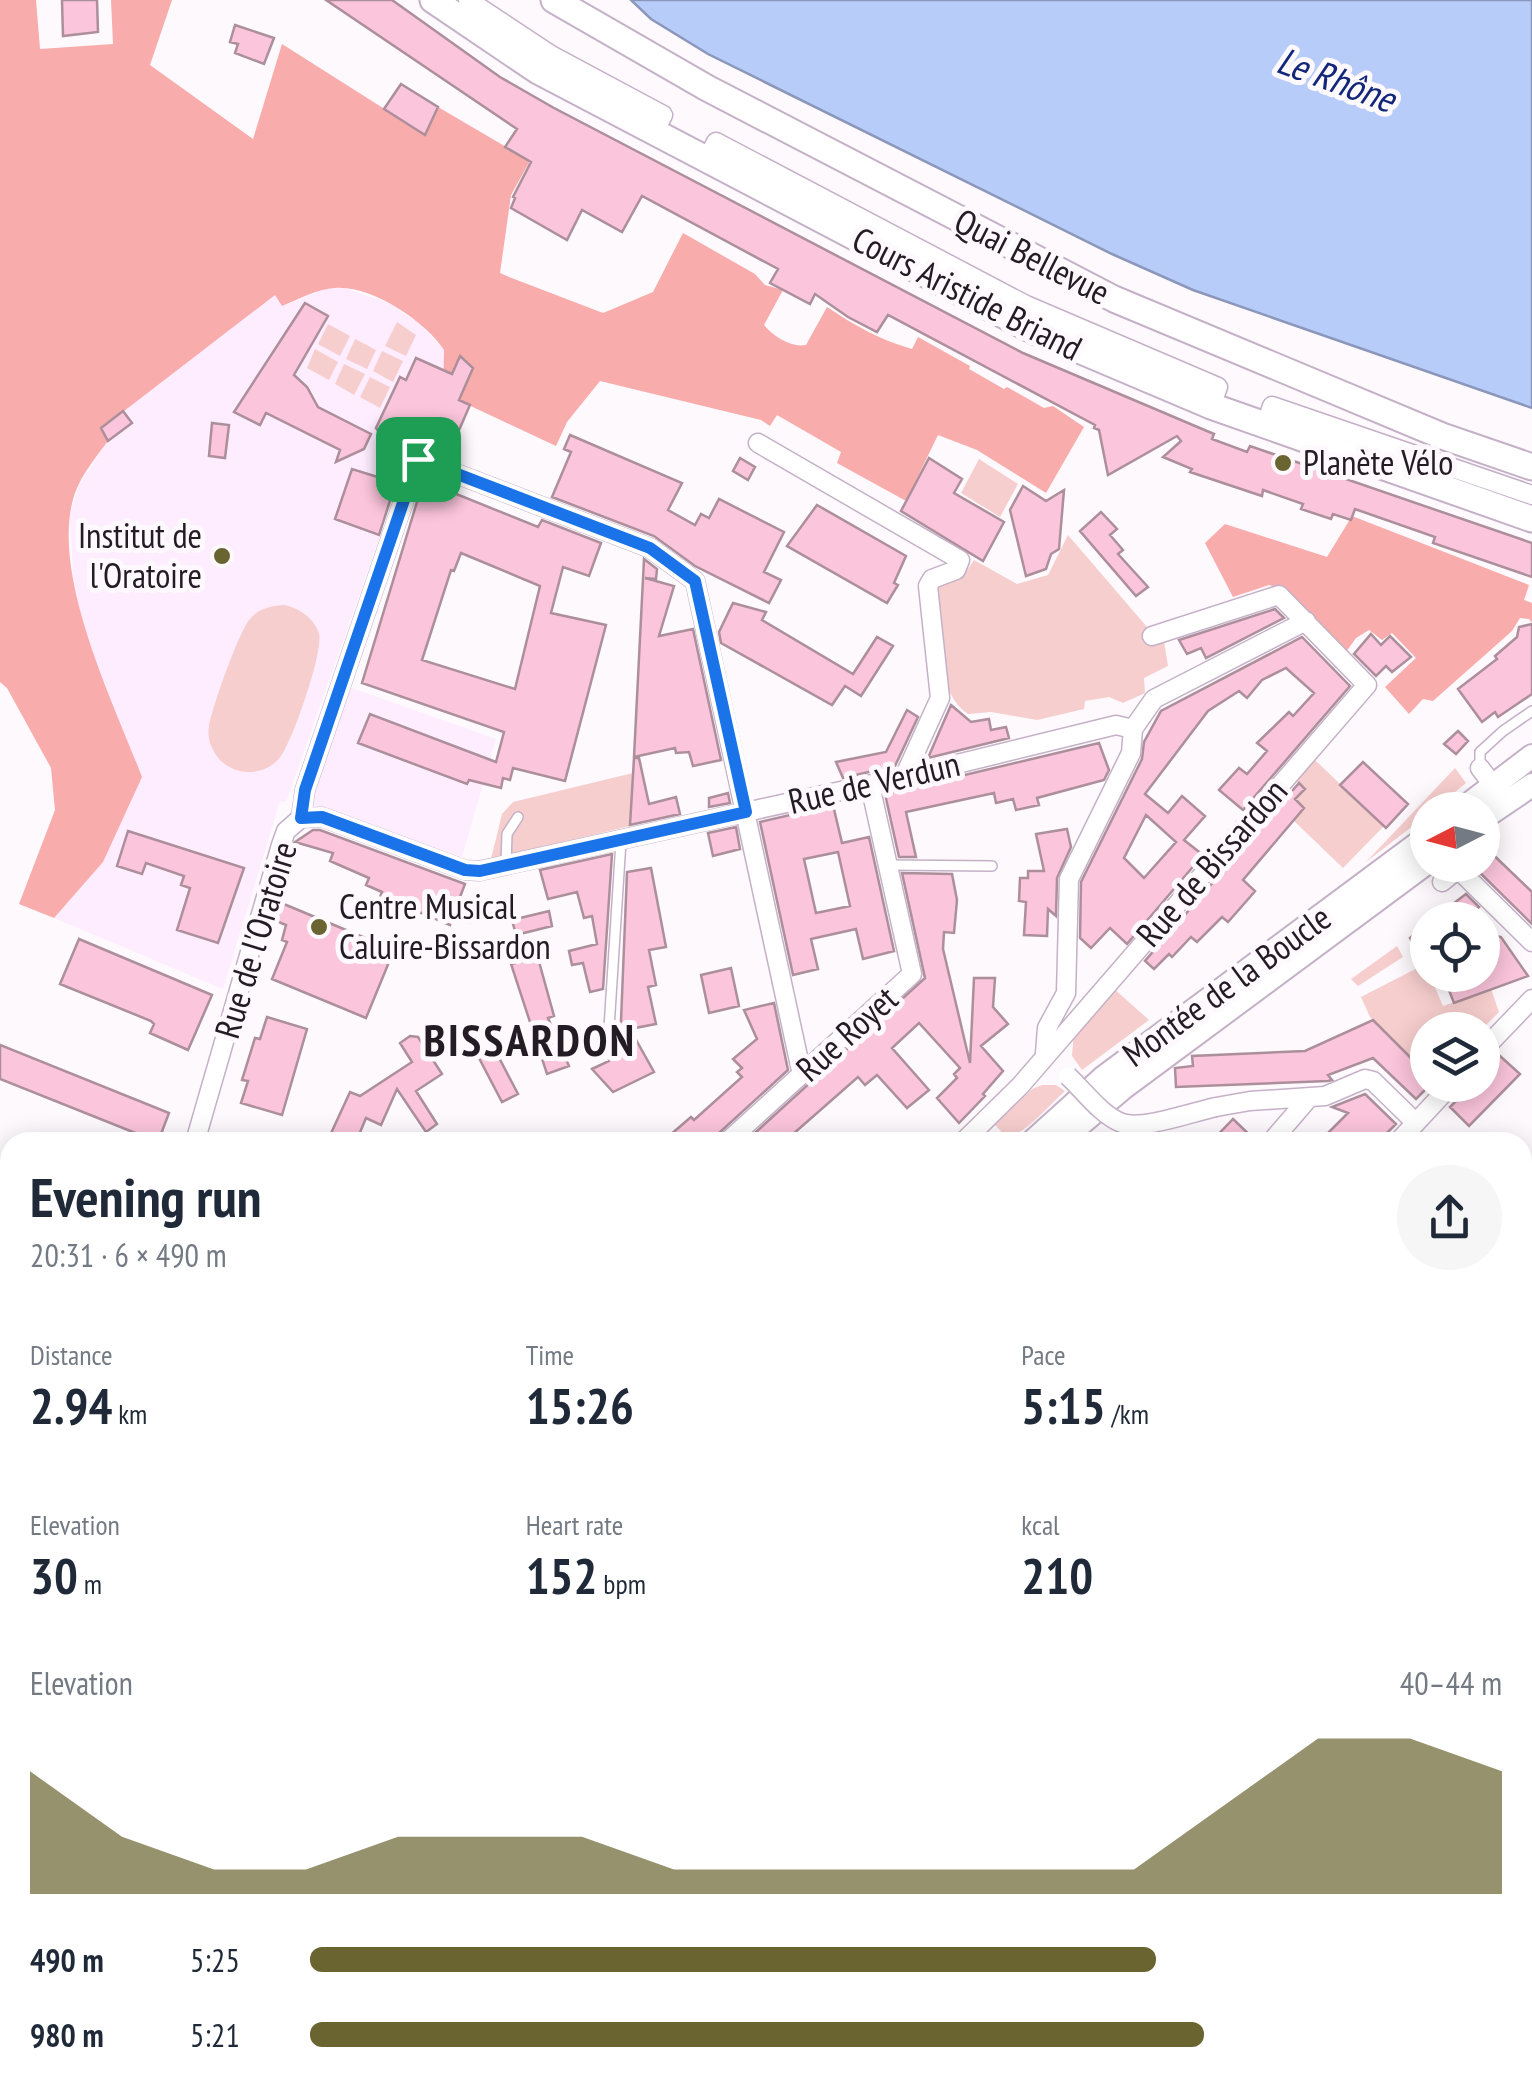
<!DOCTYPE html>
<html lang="en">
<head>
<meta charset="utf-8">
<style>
  body { margin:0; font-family:"PT Sans Narrow",sans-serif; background:#f6f6f7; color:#1f2937; height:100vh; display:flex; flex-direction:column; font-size:38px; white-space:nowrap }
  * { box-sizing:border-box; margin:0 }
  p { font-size:32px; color:#747a83 }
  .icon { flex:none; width:55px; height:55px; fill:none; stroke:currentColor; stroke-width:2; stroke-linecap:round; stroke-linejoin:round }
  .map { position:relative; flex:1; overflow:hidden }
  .drawer { position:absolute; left:0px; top:1132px; width:1532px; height:962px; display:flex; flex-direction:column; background:#fff; border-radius:30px 30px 0 0; box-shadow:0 5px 25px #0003 }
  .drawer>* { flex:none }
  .needle { width:65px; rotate:264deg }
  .fabs { position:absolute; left:1410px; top:792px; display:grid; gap:20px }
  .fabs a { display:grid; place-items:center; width:90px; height:90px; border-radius:50%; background:#fff; box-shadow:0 5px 25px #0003; font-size:50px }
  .pin { position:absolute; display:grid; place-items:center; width:85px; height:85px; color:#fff; margin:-42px; border-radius:20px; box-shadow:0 5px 15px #0006 }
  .round { display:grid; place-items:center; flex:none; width:105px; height:105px; border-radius:52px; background:#f6f6f7 }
  .overview { display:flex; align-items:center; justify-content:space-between; height:170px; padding:0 30px }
  h1 { font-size:55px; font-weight:700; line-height:75px }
  .metrics { display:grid; grid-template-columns:repeat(3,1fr); gap:15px; height:170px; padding:10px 30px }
  .metrics div { display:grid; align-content:center }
  .metrics b { font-size:50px; font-weight:700 }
  .metrics small { font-size:28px; font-weight:400 }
  .metrics p { font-size:28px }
  .chart { height:280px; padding:20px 30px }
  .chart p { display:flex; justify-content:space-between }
  .chart svg { width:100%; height:180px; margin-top:10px; fill:#6a6431; opacity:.7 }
  ul { padding:0 30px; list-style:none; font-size:32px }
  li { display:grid; grid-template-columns:160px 120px 1fr; align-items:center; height:75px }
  li i { height:25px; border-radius:12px; background:#6a6431 }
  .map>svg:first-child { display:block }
  .built { fill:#fdedff }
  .green { fill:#f7cece }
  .forest { fill:#f9acac }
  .water { fill:#b8ccfa; stroke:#8b97ba; stroke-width:2.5 }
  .building { fill:#fbc5dc; stroke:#ac8f9b; stroke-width:2.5; fill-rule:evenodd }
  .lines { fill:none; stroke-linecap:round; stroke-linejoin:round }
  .lane-casing { stroke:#c5b1c7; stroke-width:12 }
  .street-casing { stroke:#c5b1c7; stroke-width:21 }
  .secondary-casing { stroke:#c5b1c7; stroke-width:26 }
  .primary-casing { stroke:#c5b1c7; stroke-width:29 }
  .lane { stroke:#fff; stroke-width:9 }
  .street { stroke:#fff; stroke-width:18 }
  .secondary { stroke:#fff; stroke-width:22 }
  .primary { stroke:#fff; stroke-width:25 }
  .street-bridge-casing { stroke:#c5b1c7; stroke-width:21; stroke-linecap:butt }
  .street-bridge { stroke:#fff; stroke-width:18 }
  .route-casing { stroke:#fff; stroke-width:20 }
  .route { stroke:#1a73e8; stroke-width:12 }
  .poi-dot { fill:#6a6431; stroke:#fdf9fd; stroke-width:4 }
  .labels { text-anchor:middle; stroke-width:10; stroke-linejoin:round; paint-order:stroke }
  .street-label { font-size:35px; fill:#231c24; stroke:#fdf9fd }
  .poi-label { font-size:35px; fill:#231c24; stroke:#fdf9fd; text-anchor:start }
  .water-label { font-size:38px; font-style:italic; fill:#12277a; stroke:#fdf9fd }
  .district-label { font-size:45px; font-weight:bold; letter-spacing:2.5px; fill:#231c24; stroke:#fdf9fd }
</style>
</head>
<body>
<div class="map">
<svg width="1532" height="2093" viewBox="0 0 1532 2093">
  <rect width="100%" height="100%" fill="#fdf9fd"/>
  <path class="built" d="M344,288L388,303L417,322L444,350L443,370L408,444L380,536L286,802L280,801L223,989L54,918L103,862L79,607L73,577L70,514L79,485L108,441L101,428L275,294L283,306L325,289Z
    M349,687L496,739L462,857L310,804Z
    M452,2085H630L621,2093H463Z"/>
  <path class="green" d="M397,322L416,335L406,356L385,346Z
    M328,324L350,336L340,356L318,344Z
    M355,339L376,350L367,369L346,359Z
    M315,349L338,362L329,380L307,368Z
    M382,351L403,361L393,382L373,371Z
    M344,364L365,374L354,395L335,384Z
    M370,377L390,387L380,408L360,397Z
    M979,459L1018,484L1000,517L961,493Z
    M1068,535L1153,634L1164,641L1168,666L1144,678L1145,693L1123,703L1109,697L1085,701L1084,709L1037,720L991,712L968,714C932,689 940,622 937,583L962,578L974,560L1017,584L1048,575Z
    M285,605C300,609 313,617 319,633C324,650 293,740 281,756C265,778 231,777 216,755C210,746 207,736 209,726C212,708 239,631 250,619C259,608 271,606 285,605Z
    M1315,760L1384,826L1343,868L1293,820L1295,799L1304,789L1296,781Z
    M1455,768L1466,783L1433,810H1428L1427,815L1366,862Z
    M633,773L630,826L491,859L502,814L513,802Z
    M1397,946L1403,957L1358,986L1351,979Z
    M1425,964L1443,1006L1491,989L1499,1012L1481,1030H1428L1427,1075L1370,1017L1361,997Z
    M1111,986L1149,1020L1082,1070L1072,1056L1074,1031Z
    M1042,1085H1056L1065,1091C1045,1109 1019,1143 990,1142L1001,1131L995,1125L1032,1089Z
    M1532,1200V1286L1531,1287L1523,1275L1522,1209Z
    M630,2085H704L701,2093H621Z"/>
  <path class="forest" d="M0,0H36L40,49L113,44L111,0H172L150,65L253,139L282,44L424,134L438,107L530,161L511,195L500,273L509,277L603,313L653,292L683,233L755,274L765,285L783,290L764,325C774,337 792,348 806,345L827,307C854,325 880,340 912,349L918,337L970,366L969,369L1004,389L1007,387L1044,408L1053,406L1084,427L1046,493L977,450L938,435L906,501L837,463L841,452L777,415L770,426L761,420L600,381L567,422L556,446L443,393L444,350C425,321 371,285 335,288C317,289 299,299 282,306L275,295L102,428L108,441C96,457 82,474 75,493C48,571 114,703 142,777L103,862L54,918L19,904L55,810L51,768L7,688L0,682Z
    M1352,516L1529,585L1524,600L1532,603V623L1529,619L1520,618L1512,631L1433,701L1423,699L1409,714L1385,687L1416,658L1392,633L1382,640L1369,630L1356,638L1346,652L1282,588L1269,585L1233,597L1205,543L1225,524L1327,557Z"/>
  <path class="water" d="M631,0H1532V408L1193,290L1112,254L708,54L651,19Z"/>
  <path class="building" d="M62,0H97L98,32L63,36Z
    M326,0H392L500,77L554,108L1023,353L1214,434L1212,439L1247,452L1250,446L1532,543V577L1433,543L1435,537L1355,509L1351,520L1333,514L1331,519L1301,509L1303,504L1263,490L1262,496L1190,472L1192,469L1163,457L1181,441L1177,436L1108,475L1099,430L1094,428L1095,425L888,315L877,332L848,317L815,294L810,304L770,283L778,269L642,196L622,232L582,210L567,240L511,208L515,198L513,197L531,162L505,147L517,129Z
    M235,25L274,38L264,64L235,53L238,44L230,42Z
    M401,84L438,107L425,135L384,109Z
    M305,303L328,316L294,375L307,387L318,407L371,434L364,449L336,462L340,450L266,413L260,425L234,412Z
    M460,356L473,368L459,400L470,405L456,437L450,434L440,454L408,445L379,535L335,519L352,469L384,479L395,458L376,428L400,377L406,380L416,358L452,374Z
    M123,411L132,423L108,441L101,428Z
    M212,423L229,425L225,458L209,456Z
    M570,435L682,483L668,510L695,525L701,514L709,518L719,499L784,532L764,572L781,580L769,603L695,566L654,536L552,497L571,452L564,449Z
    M740,458L755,467L748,480L733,471Z
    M929,458L962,479L954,493L1004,522L983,561L901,511Z
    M434,485L538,527L542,520L601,543L589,576L563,567L551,613L606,625L565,781L513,768L510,780L503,778L501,788L469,780L467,784L358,743L370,714L496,762L504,732L362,683L420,492ZM461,553L540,586L515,689L422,660L451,570L454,571Z
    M1023,486L1046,501L1064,490L1059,549L1051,554L1046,569L1026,576L1010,510Z
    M817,505L906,556L894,583L898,585L887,603L787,546Z
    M1101,512L1117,529L1110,535L1123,550L1118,554L1148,587L1136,596L1080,531Z
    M644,559L657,569L656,579L645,578L674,586L659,636L693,629L721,760L693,766L689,752L676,753L675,748L634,757Z
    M733,603L766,612L762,620L853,674L877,637L893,646L861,696L845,686L832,705L721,643L719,632Z
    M1275,609L1284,618L1206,658L1201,648L1187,654L1179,640Z
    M1532,624V694L1498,717L1495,712L1482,722L1458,689L1497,659L1495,656L1517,637L1519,627Z
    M1371,634L1381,645L1390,636L1411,657L1392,672L1386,666L1376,676L1354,654Z
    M1302,637L1350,686L1243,810L1219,790L1239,768L1247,774L1267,751L1257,743L1289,712L1293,716L1314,693L1286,668L1262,680L1247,698L1239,691L1208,711L1145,794L1168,813L1182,796L1205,816L1184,840L1203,855L1127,944L1110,928L1091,948L1080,938L1081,882L1142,759L1144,742L1161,711ZM1146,815L1176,842L1144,878L1124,858Z
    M951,705L971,722L989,719L991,730L1006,727L1009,738L928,758Z
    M907,710L918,717L895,766L843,778L836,762L886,752Z
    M1458,731L1468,741L1456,754L1444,744Z
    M1099,743L1109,770L1104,780L1037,798L1039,805L1016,810L1013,799L996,803L994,793L906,812L916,857H899L885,794Z
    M634,758H639L649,804L676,797L680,814L630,825Z
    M1363,762L1408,804L1386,828L1340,785Z
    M1299,783L1305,789L1295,799L1304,808L1243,880L1255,891L1250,897L1228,922L1222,917L1197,942L1191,937L1172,957L1169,954L1154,969L1145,961Z
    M728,793L730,803L709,807V798Z
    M833,805L842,843L869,837L894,951L863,959L856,929L811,939L818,969L793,975L760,822ZM838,852L850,906L816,913L804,859Z
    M736,827L740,849L713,856L708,833Z
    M1067,829L1071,847L1057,878L1056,916L1048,909L1047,936L1024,935L1026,902L1019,901L1020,878H1028V871H1044L1036,834Z
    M313,830H320L465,884L460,897L477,903L470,922L453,915L450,925L412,909L408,917L387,909L390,901L380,897L382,892L366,885L369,878L330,861L333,853L295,842Z
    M128,831L244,868L218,943L177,930L190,888L181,885L184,876L146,863L142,874L117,866Z
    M1482,844L1532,892V924L1472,865H1482Z
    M612,854L603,989L590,992L583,963L572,965L569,951L597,944L592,916L584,918L577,892L548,899L540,870Z
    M651,868L666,947L649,950L656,985L648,987L656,1024L630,1029L654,1072L613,1092L592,1069L609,1061L610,1036L615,1033L621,1021L627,872Z
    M902,873L952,874L957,900L954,933L944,932L943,949L970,1063L974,978H995L993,1007L1008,1024L981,1046L1003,1071L983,1094L985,1096L959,1123L937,1098L957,1078L954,1074L960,1068L919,1023L892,1048L929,1090L907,1108L877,1075L865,1085L858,1077L784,1142H745L925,978Z
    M1466,894L1479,907L1466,918L1432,920Z
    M279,902L394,950L366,1018L272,979L287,942L282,940L286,925L274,920Z
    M549,911L552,926L516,935L512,920Z
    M1428,923V967L1410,938Z
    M1492,935L1501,937L1528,976L1454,1003L1443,975H1482V939Z
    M79,939L212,995L188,1050L150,1033L154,1024L151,1021L60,984Z
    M538,958L554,1016L548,1018L569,1066L547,1074L511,964Z
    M731,968L739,1006L709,1013L701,975Z
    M774,1003L788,1070L719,1133L715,1142H662L691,1117L694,1120L742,1077L737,1072L742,1068L733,1059L757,1039L744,1010Z
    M267,1017L307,1029L282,1115L241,1103L248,1081L242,1080L255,1038L260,1039Z
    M1373,1020L1428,1075V1087L1416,1099L1373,1058L1328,1075L1332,1080L1328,1081L1176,1087L1175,1068L1193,1066L1192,1056L1305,1051Z
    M410,1036L418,1037L442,1074L416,1091L437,1124L426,1132L397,1089L381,1125L366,1118L356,1142H327L350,1092L360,1096L412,1062L400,1043Z
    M0,1045L169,1113L158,1142L0,1079Z
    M495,1050L518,1094L502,1102L479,1058Z
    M1500,1056L1520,1074L1469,1126L1450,1107L1472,1085H1482V1074Z
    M1365,1094L1396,1124L1378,1142H1319L1348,1113L1332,1107Z
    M1233,1119L1257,1142H1211Z"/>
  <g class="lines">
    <g class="lane-casing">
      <path id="lane" d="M1480,768V752L1503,731L1532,711
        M506,865L507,834L518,817
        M888,865L992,866
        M609,1028L621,841"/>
    </g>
    <g class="street-casing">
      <path id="street" d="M468,0L551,55L663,115L654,132
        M707,160L716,142L1026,305L1218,387L1211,406
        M1266,425L1272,406L1532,495
        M758,443L960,560L956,570L932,579L928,586L940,698L904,777
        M1480,768L1493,785
        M301,818L322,817L465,870L479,871L904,777L1116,725L1133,729L1154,699L1306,621
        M1442,882L1458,869L1532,942
        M1482,1051L1532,999
        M1045,1053L1047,1028L1066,993L1069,879L1131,753L1133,729
        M1216,1107L1250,1101L1325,1096L1365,1079L1373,1081L1416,1123
        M195,1142L281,845L286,831L301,818L305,790L418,459L650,548L695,581L802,1075
        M727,1142L912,974L870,785
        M963,1142L1020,1086L1367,685L1279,595L1152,636
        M1271,1142L1308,1099
        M1398,1142L1451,1085
        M1522,1188L1532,1180
        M1522,1428L1532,1434
        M1522,1554L1532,1516
        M1522,1712L1532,1711
        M1522,1979L1532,1999
        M1279,2093L1280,2085"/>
    </g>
    <g class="secondary-casing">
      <path id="secondary" d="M1461,810L1532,756
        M1482,819L1532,785
        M1032,1142L1104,1077L1428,836
        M1059,1142L1123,1088L1428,862
        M0,1723L9,1655L6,1624
        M0,1774L10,1765
        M412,2085L423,2093
        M1100,2085L1102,2093
        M723,2093L726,2085
        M791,2093L793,2085"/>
    </g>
    <g class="primary-casing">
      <path id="primary" d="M433,0L538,71L1034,331L1211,406L1532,519
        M554,0L707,88L1114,299L1442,436L1532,467"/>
    </g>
    <use href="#lane" class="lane"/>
    <use href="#street" class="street"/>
    <use href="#secondary" class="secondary"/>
    <use href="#primary" class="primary"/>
    <g class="street-bridge-casing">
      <path id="street-bridge" d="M1068,1076C1083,1090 1102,1116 1122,1123C1143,1130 1193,1112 1216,1107"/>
    </g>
    <use href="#street-bridge" class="street-bridge"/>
  </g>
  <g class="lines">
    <g class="route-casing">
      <path id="route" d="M418,459L650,548L695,581L746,812L480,871L465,870L322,817L301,818L305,790Z"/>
    </g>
    <use href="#route" class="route"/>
  </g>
  <g class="poi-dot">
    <circle cx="1283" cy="463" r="10"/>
    <circle cx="222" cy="556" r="10"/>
    <circle cx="319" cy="927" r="10"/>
  </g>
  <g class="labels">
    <g class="street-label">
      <text transform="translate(1032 257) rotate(27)" y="12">Quai Bellevue</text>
      <text transform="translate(967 294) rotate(27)" y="12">Cours Aristide Briand</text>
      <text transform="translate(874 783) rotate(-13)" y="12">Rue de Verdun</text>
      <text transform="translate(1212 863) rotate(-49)" y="12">Rue de Bissardon</text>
      <text transform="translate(256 940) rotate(-73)" y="12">Rue de l'Oratoire</text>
      <text transform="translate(1227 986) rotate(-36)" y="12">Montée de la Boucle</text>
      <text transform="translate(847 1034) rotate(-42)" y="12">Rue Royet</text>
    </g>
    <g class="poi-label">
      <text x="1303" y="475">Planète Vélo</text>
      <text x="202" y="548" text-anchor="end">Institut de<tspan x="202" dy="40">l'Oratoire</tspan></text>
      <text x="339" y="919">Centre Musical<tspan x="339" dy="40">Caluire-Bissardon</tspan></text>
    </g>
    <g class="water-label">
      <text transform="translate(1336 80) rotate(20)" y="13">Le Rhône</text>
    </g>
    <g class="district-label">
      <text x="530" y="1056">BISSARDON</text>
    </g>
  </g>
</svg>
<div class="fabs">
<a><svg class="needle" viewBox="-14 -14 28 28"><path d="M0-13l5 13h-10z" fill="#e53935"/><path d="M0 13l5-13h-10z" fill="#747a83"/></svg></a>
<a><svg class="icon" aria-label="locate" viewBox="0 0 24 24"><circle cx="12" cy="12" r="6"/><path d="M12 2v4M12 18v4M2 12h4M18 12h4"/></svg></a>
<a><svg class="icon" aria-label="layers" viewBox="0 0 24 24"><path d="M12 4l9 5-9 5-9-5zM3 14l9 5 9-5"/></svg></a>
</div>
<div class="pin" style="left:418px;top:459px;background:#1e9e55"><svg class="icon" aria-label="arrive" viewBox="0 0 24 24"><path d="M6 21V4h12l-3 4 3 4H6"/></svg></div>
<section class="drawer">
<div class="overview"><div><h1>Evening run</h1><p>20:31 · 6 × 490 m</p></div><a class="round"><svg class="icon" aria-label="share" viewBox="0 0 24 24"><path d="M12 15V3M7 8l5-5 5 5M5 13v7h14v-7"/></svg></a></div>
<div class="metrics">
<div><p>Distance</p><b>2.94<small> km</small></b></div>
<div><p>Time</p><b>15:26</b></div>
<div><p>Pace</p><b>5:15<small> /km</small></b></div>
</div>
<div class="metrics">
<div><p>Elevation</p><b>30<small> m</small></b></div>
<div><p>Heart rate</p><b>152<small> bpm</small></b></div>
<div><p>kcal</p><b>210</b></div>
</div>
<div class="chart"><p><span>Elevation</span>40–44 m</p>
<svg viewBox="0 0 160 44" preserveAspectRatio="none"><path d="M0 44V14L10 30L20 38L30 38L40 30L50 30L60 30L70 38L80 38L90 38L100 38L110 38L120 38L130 22L140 6L150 6L160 14V44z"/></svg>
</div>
<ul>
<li><b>490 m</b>5:25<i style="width:71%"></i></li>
<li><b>980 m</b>5:21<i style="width:75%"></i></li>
</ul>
</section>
</div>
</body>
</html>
